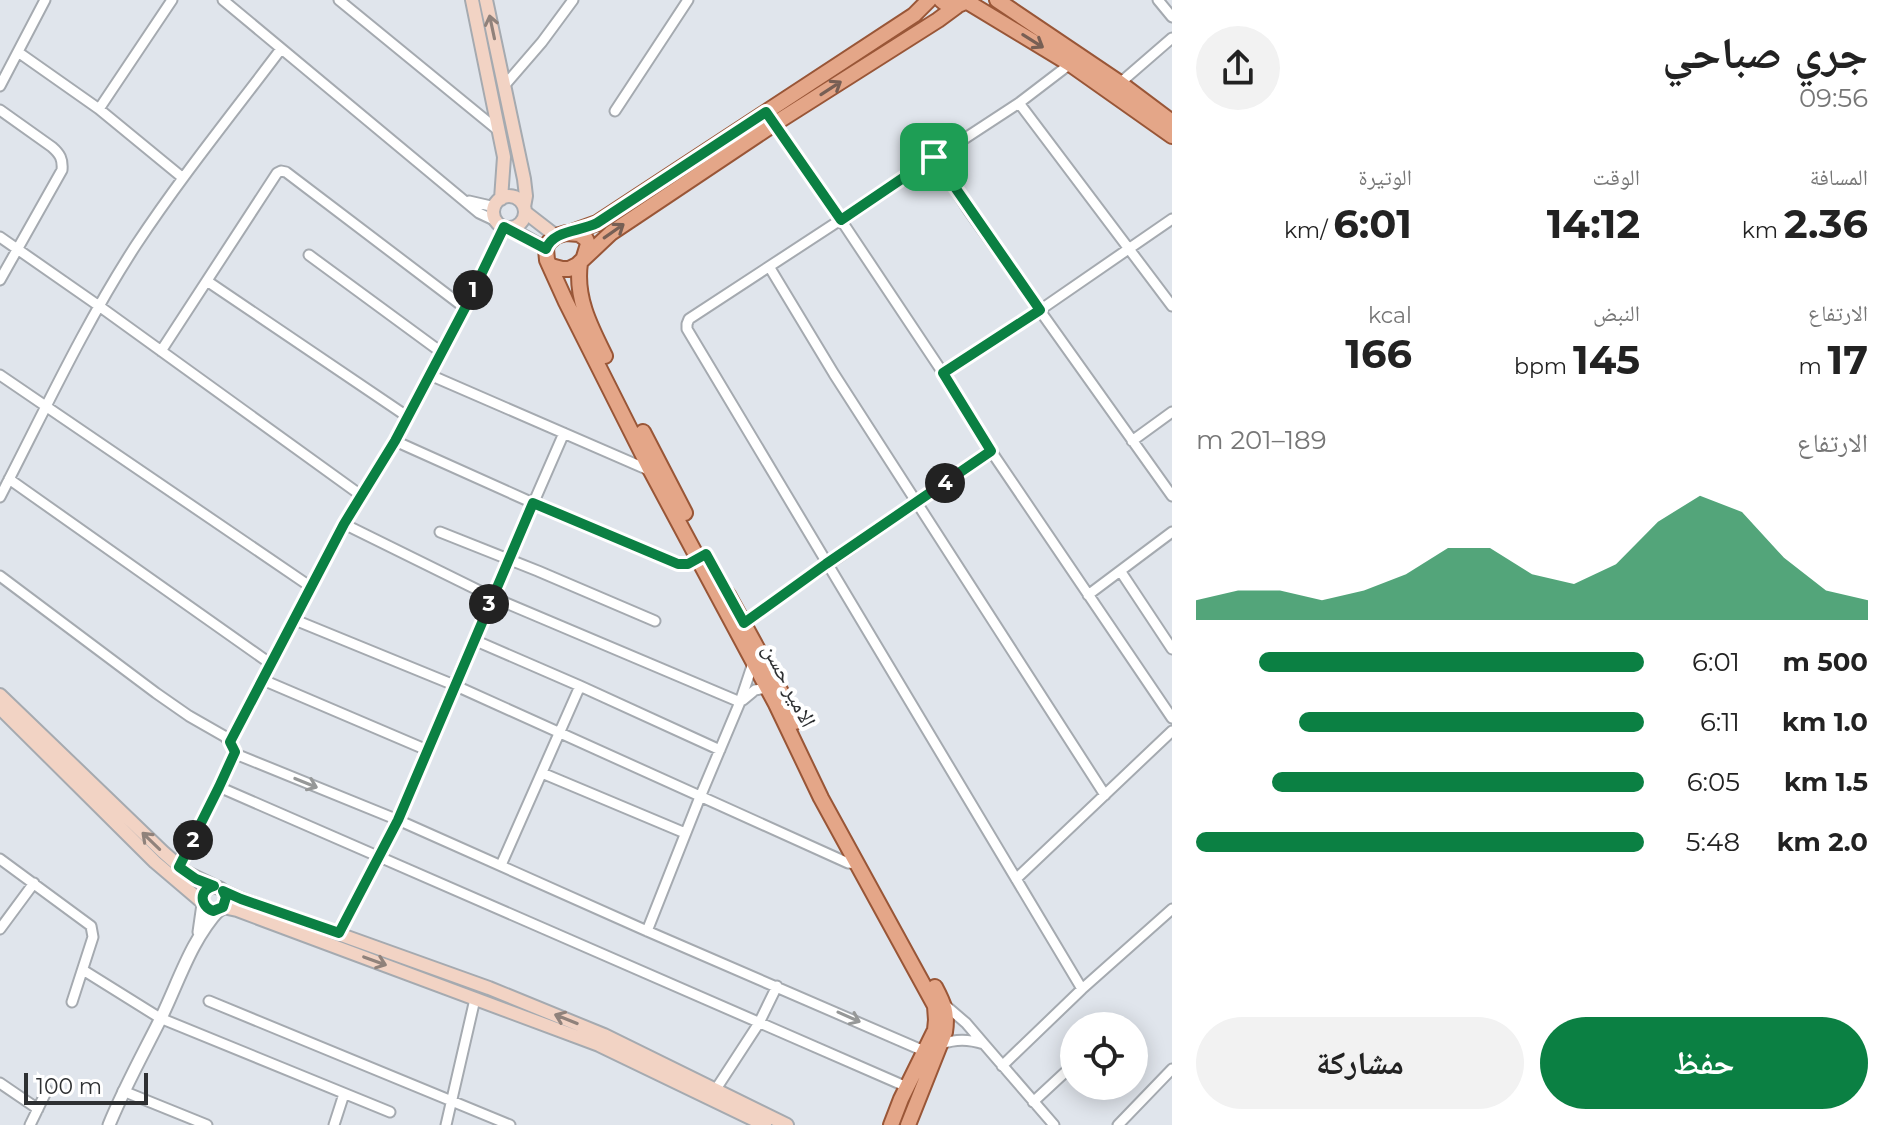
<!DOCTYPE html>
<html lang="ar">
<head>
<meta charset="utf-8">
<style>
  body { margin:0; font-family:Montserrat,"Noto Naskh Arabic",sans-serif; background:#f2f2f2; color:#222; direction:rtl; height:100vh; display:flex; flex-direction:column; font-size:30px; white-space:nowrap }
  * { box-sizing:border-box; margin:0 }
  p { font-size:26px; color:#767676 }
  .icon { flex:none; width:44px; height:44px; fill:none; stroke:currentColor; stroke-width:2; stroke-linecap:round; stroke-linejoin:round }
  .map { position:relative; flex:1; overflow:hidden; direction:ltr }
  .details { display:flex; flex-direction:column; background:#fff; width:720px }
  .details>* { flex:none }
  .tools { position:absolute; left:1060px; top:1012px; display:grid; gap:16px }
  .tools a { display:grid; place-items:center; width:88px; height:88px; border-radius:50%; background:#fff; box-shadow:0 4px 20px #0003; font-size:40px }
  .scale { position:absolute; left:24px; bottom:20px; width:124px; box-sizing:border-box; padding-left:8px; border:4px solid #2e3032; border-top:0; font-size:22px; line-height:28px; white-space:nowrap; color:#2e3032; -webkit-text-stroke:6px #fff; paint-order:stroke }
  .pin { position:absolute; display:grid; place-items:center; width:68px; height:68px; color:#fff; margin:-34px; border-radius:16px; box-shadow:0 4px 12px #0006 }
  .km { position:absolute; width:40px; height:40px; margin:-20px; border-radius:50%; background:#222; color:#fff; font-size:22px; line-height:40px; text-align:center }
  .round { display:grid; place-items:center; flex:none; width:84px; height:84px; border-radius:42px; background:#f2f2f2 }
  .summary { display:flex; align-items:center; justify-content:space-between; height:136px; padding:0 24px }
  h1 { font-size:44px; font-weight:700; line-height:60px }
  .figures { display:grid; grid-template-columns:repeat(3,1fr); gap:12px; height:136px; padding:8px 24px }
  .figures div { display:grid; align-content:center }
  .figures b { font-size:40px; font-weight:700 }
  .figures small { font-size:22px; font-weight:400 }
  .figures p { font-size:22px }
  .chart { height:224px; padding:16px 24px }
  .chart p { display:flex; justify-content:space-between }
  .chart svg { width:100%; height:144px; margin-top:8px; fill:#0b8043; opacity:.7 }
  .primary-button { display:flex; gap:16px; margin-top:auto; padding:16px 24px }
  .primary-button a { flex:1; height:92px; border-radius:48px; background:#0b8043; color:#fff; font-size:32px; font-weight:700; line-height:92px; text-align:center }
  .primary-button a+a { background:#f2f2f2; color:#222 }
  ul { padding:0 24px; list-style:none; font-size:26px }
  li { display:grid; grid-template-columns:128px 96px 1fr; align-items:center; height:60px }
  li i { height:20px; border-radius:10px; background:#0b8043 }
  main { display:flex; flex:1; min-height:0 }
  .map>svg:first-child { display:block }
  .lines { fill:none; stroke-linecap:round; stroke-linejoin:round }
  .minor-casing { stroke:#a5aab0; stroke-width:13 }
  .tertiary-casing { stroke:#a5aab0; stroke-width:15 }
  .secondary-casing { stroke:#a5aab0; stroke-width:16 }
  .primary-casing { stroke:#995637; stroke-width:18 }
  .minor { stroke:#fff; stroke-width:9 }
  .tertiary { stroke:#fff; stroke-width:11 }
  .secondary { stroke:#f2d3c4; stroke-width:12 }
  .primary { stroke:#e4a688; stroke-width:14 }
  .oneway { stroke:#90827b }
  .oneway2 { stroke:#775f54 }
  .oneway3 { stroke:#969898 }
  .route-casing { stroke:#fff; stroke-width:16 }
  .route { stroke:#0b8043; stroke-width:10 }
  .labels { text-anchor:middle; stroke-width:8; stroke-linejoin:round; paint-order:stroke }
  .street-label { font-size:22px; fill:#2e3032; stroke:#fff }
</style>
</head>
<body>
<main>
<section class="details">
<div class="summary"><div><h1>جري صباحي</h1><p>09:56</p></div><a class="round"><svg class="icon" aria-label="share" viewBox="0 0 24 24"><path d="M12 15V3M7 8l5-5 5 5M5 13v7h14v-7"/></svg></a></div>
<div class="figures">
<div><p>المسافة</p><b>2.36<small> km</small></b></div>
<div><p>الوقت</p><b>14:12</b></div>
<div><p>الوتيرة</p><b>6:01<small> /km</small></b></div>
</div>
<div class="figures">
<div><p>الارتفاع</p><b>17<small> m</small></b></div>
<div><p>النبض</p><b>145<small> bpm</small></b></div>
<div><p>kcal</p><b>166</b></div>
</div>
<div class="chart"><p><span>الارتفاع</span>189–201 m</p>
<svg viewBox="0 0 160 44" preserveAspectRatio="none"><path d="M0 44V38L10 35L20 35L30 38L40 35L50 30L60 22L70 22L80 30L90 33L100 27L110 14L120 6L130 11L140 25L150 35L160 38V44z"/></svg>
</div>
<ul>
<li><b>500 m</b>6:01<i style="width:86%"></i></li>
<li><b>1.0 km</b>6:11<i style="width:77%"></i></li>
<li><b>1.5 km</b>6:05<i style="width:83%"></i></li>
<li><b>2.0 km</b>5:48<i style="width:100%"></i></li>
</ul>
<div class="primary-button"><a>حفظ</a><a>مشاركة</a></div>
</section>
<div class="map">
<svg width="1172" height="1125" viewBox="0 0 1172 1125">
  <rect width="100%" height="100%" fill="#e0e5ec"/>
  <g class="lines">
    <g class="minor-casing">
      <path id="minor" d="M223,0L479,213L496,221
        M339,0L499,131
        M1158,0L1172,17
        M18,52L99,109L183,178
        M1070,64L1019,103L689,319L687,324V329C819,549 950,770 1082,989
        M1120,83L1172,38
        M0,86L45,0
        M504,86L542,42L573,0
        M1019,103L1172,306
        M99,109L172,0
        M0,110L52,147C60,154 63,159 62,170L0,280
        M615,111L688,0
        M771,120L841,220L943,373L991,451L1172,718
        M934,157L969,211L1172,496
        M469,201L495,207
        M0,237L99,306L362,496
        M309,255L441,352
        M770,268L834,374L1105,795
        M207,281L408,417
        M161,351L277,173L281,171L286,172L465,308
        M943,373L1040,310L1172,219
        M0,375L311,587
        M430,375L651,471
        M395,441L533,503L674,562L688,564L698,559
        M1132,441L1172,412
        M9,479L271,664
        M0,497C44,412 84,325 136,245C181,177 232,114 281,49
        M344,524L492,597L740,702
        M440,532L538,571L655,621
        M1121,572L1172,649
        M0,576L156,693L189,716L224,736L230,742L238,755L398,820L647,931L924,1051
        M1088,595L1172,532
        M295,620L454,685L848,863L858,864
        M744,623L991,451
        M474,640L580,686L720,750
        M263,680L427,750
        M743,700L755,690L767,688
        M230,742L344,524L395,441L465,308L504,227
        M542,773L685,833
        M219,787L907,1087
        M0,859L91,926L93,937L72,1002
        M501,865L580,686
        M179,867L219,787L235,752
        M1016,879L1172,731
        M0,929L34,883
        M647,931L700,797L740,702L753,663
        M339,933L398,820L454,685L564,433
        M83,970L160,1018L390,1112
        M209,1001L510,1125
        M941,1044C956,1039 968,1039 984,1044L966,1023L945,1005
        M984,1044L1054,1125
        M1002,1066L1082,989L1172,909
        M0,1083L38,1109
        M716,1089L759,1023L777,986
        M123,1091L207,1125
        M1033,1102L1074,1064
        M30,1125L47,1090
        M334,1125L344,1094
        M446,1125L475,999
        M1118,1125L1172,1069"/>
    </g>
    <g class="tertiary-casing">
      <path id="tertiary" d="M199,932L203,904
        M109,1125C124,1088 143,1054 161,1018C179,981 191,940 220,909"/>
    </g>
    <g class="secondary-casing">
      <path id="secondary" d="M472,0L504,157L501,199
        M486,0L524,179L526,196L524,207
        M493 212a16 16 0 1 1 32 0a16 16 0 1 1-32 0Z
        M525,212L556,236
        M509,228L546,249
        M0,695L163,852L187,873L214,886
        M0,708L155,862L202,902
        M202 899a12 12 0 1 1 24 0a12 12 0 1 1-24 0Z
        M223,891L241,899L489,988L604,1035L787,1125
        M223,907L237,910L599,1045L765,1125"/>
    </g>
    <g class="primary-casing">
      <path id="primary" d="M941,0C948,7 955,7 963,3
        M997,0L1120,83L1172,122
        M966,1L1070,64L1172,136
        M572,232L597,223L914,15L929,0
        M584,257L588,244L586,239L579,234L566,233L556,236L548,243L546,249L547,260L566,302L651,471L776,704L821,798L935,1006L936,1020L935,1030L901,1099L891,1125
        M580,263C575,297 590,326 605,356
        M551,266L562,269H569L577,265L611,233L774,124L938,20L957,6
        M643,432L685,513
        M728,595L781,692L795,722
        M908,1125L945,1032C948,1013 944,1004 935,987"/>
    </g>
    <use href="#minor" class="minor"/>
    <use href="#tertiary" class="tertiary"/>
    <use href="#secondary" class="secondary"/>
    <use href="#primary" class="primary"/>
  </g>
  <defs><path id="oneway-shaft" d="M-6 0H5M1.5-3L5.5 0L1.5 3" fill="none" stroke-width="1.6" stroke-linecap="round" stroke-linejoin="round" transform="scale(2)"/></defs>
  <g class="oneway">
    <use href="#oneway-shaft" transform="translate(492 27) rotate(-102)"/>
    <use href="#oneway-shaft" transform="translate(151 841) rotate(-136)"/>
    <use href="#oneway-shaft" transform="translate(375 961) rotate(20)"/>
    <use href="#oneway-shaft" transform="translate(566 1019) rotate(-158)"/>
  </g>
  <g class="oneway2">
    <use href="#oneway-shaft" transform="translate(1033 41) rotate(32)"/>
    <use href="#oneway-shaft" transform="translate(831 88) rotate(-33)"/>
    <use href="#oneway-shaft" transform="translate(614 231) rotate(-35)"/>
  </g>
  <g class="oneway3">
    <use href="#oneway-shaft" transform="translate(306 783) rotate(22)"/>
    <use href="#oneway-shaft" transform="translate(849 1017) rotate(24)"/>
  </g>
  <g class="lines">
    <g class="route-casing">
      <path id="route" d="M766,112L841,220L934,157L1040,310L943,373L991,451L826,564L744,623L706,554L688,564H678L533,503L398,820L339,933L241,899L223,891L226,897L223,907L213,911C199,905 199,890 214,886L196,879L179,867L219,787L235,752L230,742L344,524L395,441L465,308L504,227L546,249C553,230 579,232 597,223Z"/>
    </g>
    <use href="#route" class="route"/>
  </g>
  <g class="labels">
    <g class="street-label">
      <text transform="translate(790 685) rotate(63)" y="8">الامير حسن</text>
    </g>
  </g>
</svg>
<div class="tools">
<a><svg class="icon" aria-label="locate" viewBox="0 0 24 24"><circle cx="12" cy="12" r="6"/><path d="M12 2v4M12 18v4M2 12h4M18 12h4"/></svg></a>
</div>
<div class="scale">100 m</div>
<div class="pin" style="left:934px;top:157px;background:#1e9e55"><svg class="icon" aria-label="arrive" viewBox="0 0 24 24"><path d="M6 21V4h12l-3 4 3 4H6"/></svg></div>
<b class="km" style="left:473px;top:290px">1</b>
<b class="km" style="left:193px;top:840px">2</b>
<b class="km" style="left:489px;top:604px">3</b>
<b class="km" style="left:945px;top:483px">4</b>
</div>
</main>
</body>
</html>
